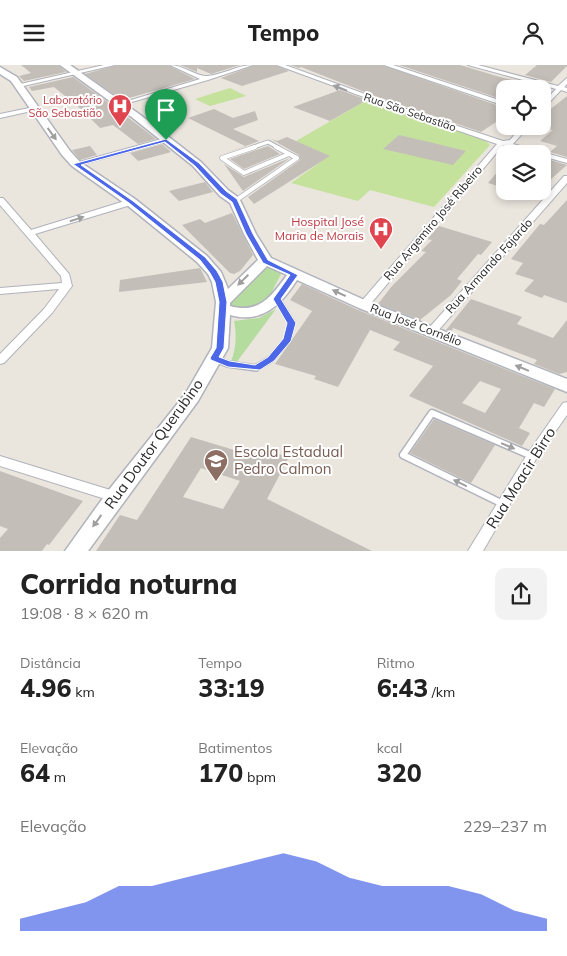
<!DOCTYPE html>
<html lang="pt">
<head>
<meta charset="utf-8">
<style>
  body { margin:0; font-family:Mulish,sans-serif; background:#f2f2f2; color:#222; height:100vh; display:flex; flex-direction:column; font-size:19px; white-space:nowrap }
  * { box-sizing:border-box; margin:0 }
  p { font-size:16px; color:#767676 }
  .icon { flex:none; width:28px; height:28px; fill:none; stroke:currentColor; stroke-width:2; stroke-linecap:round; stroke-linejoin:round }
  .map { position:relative; height:486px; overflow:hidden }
  .drawer { display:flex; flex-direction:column; background:#fff; flex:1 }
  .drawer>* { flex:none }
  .controls { position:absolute; left:496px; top:15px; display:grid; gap:10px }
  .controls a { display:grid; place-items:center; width:55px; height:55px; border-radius:10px; background:#fff; box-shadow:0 2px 8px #0003; font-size:25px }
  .pin { position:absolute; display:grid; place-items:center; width:42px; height:42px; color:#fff; margin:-51px -21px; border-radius:50% 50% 50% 0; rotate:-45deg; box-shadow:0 0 5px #0007 }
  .pin .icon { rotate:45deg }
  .round { display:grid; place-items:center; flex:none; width:52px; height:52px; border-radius:10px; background:#f2f2f2 }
  .headline { display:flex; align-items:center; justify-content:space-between; height:85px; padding:0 20px }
  h1 { font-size:28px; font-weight:800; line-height:38px }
  .metrics { display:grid; grid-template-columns:repeat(3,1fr); gap:8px; height:85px; padding:5px 20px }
  .metrics div { display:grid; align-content:center }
  .metrics b { font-size:25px; font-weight:800 }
  .metrics small { font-size:14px; font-weight:400 }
  .metrics p { font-size:14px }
  .chart { height:140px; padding:10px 20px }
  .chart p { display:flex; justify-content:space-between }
  .chart svg { width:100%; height:90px; margin-top:5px; fill:#4c68e8; opacity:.7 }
  header { display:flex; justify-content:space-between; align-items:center; height:65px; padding:0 20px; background:#fff; font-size:22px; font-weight:800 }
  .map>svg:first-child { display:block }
  .green { fill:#b3dc9e }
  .pitch { fill:#c4e29b }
  .building { fill:#c3bfb8; fill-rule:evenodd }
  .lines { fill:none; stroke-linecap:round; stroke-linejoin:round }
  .lane-far3-casing { stroke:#b0b3bc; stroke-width:5 }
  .lane-far2-casing { stroke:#b0b3bc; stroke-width:5.5 }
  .lane-far1-casing { stroke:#b0b3bc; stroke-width:8 }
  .lane-casing { stroke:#b0b3bc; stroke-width:9 }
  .street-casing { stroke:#b0b3bc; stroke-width:2 }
  .secondary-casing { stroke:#b0b3bc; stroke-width:3 }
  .lane-far3 { stroke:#fff; stroke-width:3 }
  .lane-far2 { stroke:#fff; stroke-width:4 }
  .lane-far1 { stroke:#fff; stroke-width:5 }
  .lane { stroke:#fff; stroke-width:6 }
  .street { fill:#fff; fill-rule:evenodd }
  .secondary { fill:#fff; fill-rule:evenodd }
  .oneway { fill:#9f9f9f }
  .route { fill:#4c68e8; stroke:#fff; fill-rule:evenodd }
  .labels { text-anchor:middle; stroke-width:4; stroke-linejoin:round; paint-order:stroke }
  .far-health-label { font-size:11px; fill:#be3a42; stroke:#fff; text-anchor:end }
  .far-street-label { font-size:11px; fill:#2a2a2a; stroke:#fff }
  .health-label { font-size:12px; fill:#be3a42; stroke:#fff; text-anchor:end }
  .street-label { font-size:12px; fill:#2a2a2a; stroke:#fff }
  .near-street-label { font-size:15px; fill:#2a2a2a; stroke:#fff }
  .near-education-label { font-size:15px; fill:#785e54; stroke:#fff; text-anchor:start }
</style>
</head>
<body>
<header><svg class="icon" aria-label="menu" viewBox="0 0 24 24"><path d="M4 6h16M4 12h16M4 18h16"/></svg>Tempo<svg class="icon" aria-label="person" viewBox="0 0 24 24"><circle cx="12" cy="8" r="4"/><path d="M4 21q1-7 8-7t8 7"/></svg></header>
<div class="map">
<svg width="567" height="486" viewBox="0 0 567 486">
  <rect width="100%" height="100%" fill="#eae5dd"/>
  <path class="green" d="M267,201L278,205L281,209L267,236L260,243L235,245L231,241L230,235Z
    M276,244L236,298L231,297C236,283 237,270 234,256L259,253Z"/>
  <path class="pitch" d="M230,23L246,31L210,41L195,34Z
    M367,35L486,76L490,80L434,142L370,125L358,136L291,118L329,91L296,76Z"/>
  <path class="building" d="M21,0H58L66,7L24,16L19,11L31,8Z
    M117,0H168L195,14L122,35L85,9Z
    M180,0H240L211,9L197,3V7Z
    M255,0H275L289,6L242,21L221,13Z
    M290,0H382L505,43V59L496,57L481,67L375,31L301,2L299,3Z
    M399,0H460L500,12L546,23L505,24V32L501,34Z
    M537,0H567V1L551,17L525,10Z
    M73,12L117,44L156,74L138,79L113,60L100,63L81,44L54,22L32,26L29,22Z
    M340,25L367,35L330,56L293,42Z
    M567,31V92L550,87L557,81L540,76L553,65L533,61H542V51Z
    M214,44L233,53L255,46L258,55L233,64L259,76L219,91L245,81L188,53Z
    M399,70L425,76L466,86L453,100L383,84Z
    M287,72L330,91L254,139L248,132L300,95L299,90L271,74L277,76Z
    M162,79L171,87L138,96L130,88Z
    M90,81L97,90L80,95L72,85Z
    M268,81L280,89L244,104L230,94Z
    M290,93L243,126L224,99L244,112Z
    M544,93L567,100L542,122V95Z
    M505,98V123L488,118Z
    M205,117L213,127L179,136L169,126Z
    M567,135V238L544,230L542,233L524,226L534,215L515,209L523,198L511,194L540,159L544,160Z
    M232,148L253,190L240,206L234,209L230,208L182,160L200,154L205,158Z
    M439,161L492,177L481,190L478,189L457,214L462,216L451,230L420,255L378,239L392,221L426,187L421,186L432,175L427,174Z
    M200,203L207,217L119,227L120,215Z
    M302,219L358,245L555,324L544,342L534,338L519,363L530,368L522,381L409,331L433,301L393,285L400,277L370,265L338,322L314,314L316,311L275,299L312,246L290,235ZM480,316L501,324L485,348L462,338Z
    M471,234L522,252L517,259L553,273L567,255V307L559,309L534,299L537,295L453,263L451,267L446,265Z
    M434,354L495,380L471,418L410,388Z
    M191,372L254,391L259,383L289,392L267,434L372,486H96L120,450L137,455ZM201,403L240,416L223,444L183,432Z
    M0,406L83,436L49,480L47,479L42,486H0V473L8,464L0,461Z"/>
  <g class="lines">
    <g class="lane-far3-casing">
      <path id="lane-far3" d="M251,83L268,77L279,83"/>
    </g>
    <g class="lane-far2-casing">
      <path id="lane-far2" d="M255,82L222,93L244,108L289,89
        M235,136L297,93L276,82"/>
    </g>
    <g class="lane-far1-casing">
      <path id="lane-far1" d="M215,294L228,299L256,303L271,294L288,274L292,258L277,234"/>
    </g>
    <g class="lane-casing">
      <path id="lane" d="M503,439L403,390L432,348L532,391"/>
    </g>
    <g class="street-casing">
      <path id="street" d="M104,0H115L19,22L16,20Z
        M170,0C183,0 197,12 207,11C223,10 237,0 253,0L208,15L118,41V39L200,14Z
        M277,0H285L412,46L503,76L510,75L522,61H529L513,79L567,94V98L542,91V89H532L503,80L368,242H360L359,240L360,238L497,79L407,48Z
        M384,0H393L505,37V41Z
        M468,0H478L558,21L567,13V19L564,22L567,23V27L561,25L542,45V39L556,24Z
        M34,42L36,43V45L0,53V49Z
        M165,73L168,75L167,76L76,101L72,99Z
        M564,111H567V118L436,268H428L427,266L428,264Z
        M0,133H3L31,165L128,135H131L135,137L134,139L35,169L69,209L72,221L52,248L4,298L0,299V289L44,244L59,224L0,229V223L62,218L61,211L0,140Z
        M567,337V350L536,394L483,486H468L528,388L563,338Z
        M0,391L120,428L122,432L120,436L115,437L0,401Z"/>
    </g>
    <g class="secondary-casing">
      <path id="secondary" d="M60,0H70L139,49L201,97L228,125L239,133L256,169L271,193L369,237L567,314V327L359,243L297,215C281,240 262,259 230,250L228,283L198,336L88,486H65L108,426L186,328L212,283L216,237L212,217L208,209L197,197L127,140L72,101L62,90L11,16L0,9V2L17,12L70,86L80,97L135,134L207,191L221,207L228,224L258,195L244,169L230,138L220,131L193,101L133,53ZM267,201L287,210C271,232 259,249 230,241V238Z"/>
    </g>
    <use href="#lane-far3" class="lane-far3"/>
    <use href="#lane-far2" class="lane-far2"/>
    <use href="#lane-far1" class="lane-far1"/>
    <use href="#lane" class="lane"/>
    <use href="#street" class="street"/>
    <use href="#secondary" class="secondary"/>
  </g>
  <defs><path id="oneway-solid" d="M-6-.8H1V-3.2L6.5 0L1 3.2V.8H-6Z" transform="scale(1.25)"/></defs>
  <g class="oneway">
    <use href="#oneway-solid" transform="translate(340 23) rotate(-159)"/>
    <use href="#oneway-solid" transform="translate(52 69) rotate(54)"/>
    <use href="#oneway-solid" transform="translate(77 154) rotate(-17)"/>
    <use href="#oneway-solid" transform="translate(243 215) rotate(136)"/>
    <use href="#oneway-solid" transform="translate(339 228) rotate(-155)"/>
    <use href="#oneway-solid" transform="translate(522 303) rotate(-158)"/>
    <use href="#oneway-solid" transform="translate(508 381) rotate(23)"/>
    <use href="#oneway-solid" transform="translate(460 418) rotate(-154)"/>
    <use href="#oneway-solid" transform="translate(97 456) rotate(126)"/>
  </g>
  <path class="route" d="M166,74L199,98L226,126L237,134L253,169L268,195L298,210L281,234L296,258L291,276L274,296L260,305L228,302L211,295L210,293L216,283L219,237L215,217L210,208L200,195L129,138L73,99ZM165,77L195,101L221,129L232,137L246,169L263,198L290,210L273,234L287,258L283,274L268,292L255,300L230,296L219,292L224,283L227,237L223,217L217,206L205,192L133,136L81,100Z"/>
  <defs>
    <g id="hospital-pin" transform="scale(1.25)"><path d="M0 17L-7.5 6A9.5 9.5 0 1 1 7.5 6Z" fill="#e0444e" stroke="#fff"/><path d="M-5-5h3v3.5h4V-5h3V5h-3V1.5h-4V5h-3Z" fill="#fff"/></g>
    <g id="school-pin" transform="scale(1.25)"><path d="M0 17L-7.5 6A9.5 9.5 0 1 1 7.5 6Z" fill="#8d6e63" stroke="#fff"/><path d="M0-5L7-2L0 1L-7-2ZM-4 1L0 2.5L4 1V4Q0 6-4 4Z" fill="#fff"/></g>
  </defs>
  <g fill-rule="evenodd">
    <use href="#hospital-pin" x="120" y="41"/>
    <use href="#hospital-pin" x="381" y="164"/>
    <use href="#school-pin" x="216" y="396"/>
  </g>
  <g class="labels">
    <g class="far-health-label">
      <text x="102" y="39">Laboratório<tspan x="102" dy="13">São Sebastião</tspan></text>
    </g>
    <g class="far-street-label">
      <text transform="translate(410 47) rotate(19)" y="4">Rua São Sebastião</text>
    </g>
    <g class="health-label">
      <text x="364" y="161">Hospital José<tspan x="364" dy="14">Maria de Morais</tspan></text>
    </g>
    <g class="street-label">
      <text transform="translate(433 158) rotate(-50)" y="4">Rua Argemiro José Ribeiro</text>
      <text transform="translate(489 201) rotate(-48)" y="4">Rua Armando Fajardo</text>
      <text transform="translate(416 260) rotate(21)" y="4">Rua José Cornélio</text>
    </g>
    <g class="near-street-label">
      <text transform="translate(154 379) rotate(-54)" y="5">Rua Doutor Querubino</text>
      <text transform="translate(521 413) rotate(-58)" y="5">Rua Moacir Birro</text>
    </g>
    <g class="near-education-label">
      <text x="234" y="392">Escola Estadual<tspan x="234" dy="17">Pedro Calmon</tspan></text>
    </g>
  </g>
</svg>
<div class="controls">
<a><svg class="icon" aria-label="locate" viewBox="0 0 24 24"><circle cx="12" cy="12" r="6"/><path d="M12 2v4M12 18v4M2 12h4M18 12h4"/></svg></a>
<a><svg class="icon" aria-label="layers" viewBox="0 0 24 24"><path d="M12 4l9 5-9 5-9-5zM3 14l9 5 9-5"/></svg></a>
</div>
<div class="pin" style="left:166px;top:75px;background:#1e9e55"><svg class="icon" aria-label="arrive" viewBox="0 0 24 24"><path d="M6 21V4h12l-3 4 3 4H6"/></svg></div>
</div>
<section class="drawer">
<div class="headline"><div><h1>Corrida noturna</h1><p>19:08 · 8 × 620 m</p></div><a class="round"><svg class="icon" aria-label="share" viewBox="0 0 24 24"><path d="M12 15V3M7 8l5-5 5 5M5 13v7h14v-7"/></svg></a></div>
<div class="metrics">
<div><p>Distância</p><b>4.96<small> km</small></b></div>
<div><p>Tempo</p><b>33:19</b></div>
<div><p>Ritmo</p><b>6:43<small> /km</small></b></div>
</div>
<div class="metrics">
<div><p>Elevação</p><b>64<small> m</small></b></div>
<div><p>Batimentos</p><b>170<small> bpm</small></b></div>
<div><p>kcal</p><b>320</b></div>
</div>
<div class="chart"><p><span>Elevação</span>229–237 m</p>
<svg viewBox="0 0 160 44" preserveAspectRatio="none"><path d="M0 44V38L10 34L20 30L30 22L40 22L50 18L60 14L70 10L80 6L90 10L100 18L110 22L120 22L130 22L140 26L150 34L160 38V44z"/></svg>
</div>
</section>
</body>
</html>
